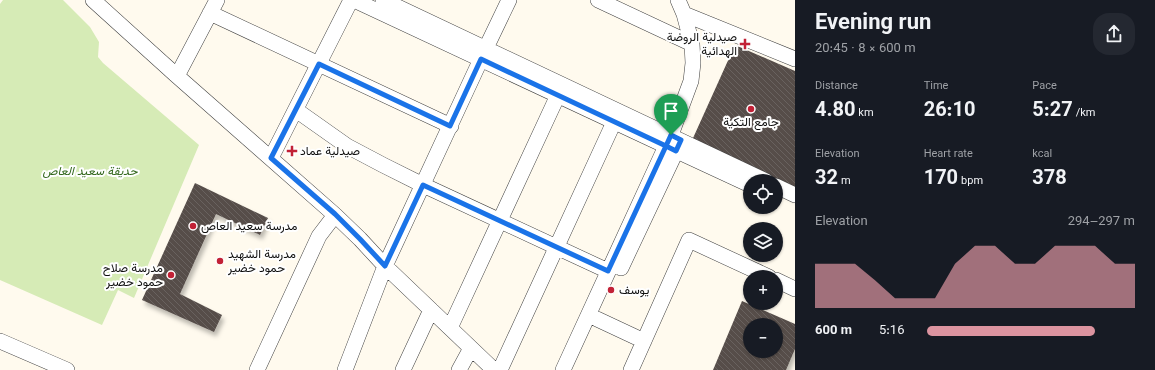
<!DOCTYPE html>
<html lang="en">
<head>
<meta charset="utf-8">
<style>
  body { margin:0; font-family:Georgia,Vazirmatn,serif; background:#242831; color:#f1f3f6; height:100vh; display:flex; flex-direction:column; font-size:15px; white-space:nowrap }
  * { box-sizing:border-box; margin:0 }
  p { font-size:13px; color:#9ea1a6 }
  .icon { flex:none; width:22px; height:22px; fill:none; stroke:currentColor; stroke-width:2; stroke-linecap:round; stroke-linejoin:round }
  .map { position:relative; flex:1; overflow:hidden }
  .details { display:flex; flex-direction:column; background:#171b24; width:360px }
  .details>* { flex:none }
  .controls { position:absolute; left:743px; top:174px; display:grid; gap:8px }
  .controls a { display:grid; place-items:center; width:40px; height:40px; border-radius:50%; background:#171b24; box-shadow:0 1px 3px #0004; font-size:20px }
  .pin { position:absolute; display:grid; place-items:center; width:34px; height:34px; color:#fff; margin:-41px -17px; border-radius:50% 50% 50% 0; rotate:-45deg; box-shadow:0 0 4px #0007 }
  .pin .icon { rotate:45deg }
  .round { display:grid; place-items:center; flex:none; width:42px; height:42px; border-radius:16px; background:#242831 }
  .summary { display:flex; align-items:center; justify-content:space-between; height:68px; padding:0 20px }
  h1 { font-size:22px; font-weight:700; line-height:30px }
  .metrics { display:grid; grid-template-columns:repeat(3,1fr); gap:6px; height:68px; padding:4px 20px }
  .metrics div { display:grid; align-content:center }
  .metrics b { font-size:20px; font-weight:700 }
  .metrics small { font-size:11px; font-weight:400 }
  .metrics p { font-size:11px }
  .chart { height:112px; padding:8px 20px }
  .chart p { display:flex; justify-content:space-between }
  .chart svg { width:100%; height:72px; margin-top:4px; fill:#dc94a0; opacity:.7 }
  ul { padding:0 20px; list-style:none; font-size:13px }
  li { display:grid; grid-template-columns:64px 48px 1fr; align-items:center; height:30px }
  li i { height:10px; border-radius:5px; background:#dc94a0 }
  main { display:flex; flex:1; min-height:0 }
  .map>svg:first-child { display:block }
  .park { fill:#d6ebb6 }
  .building { fill:url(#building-back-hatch); fill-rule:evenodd; filter:url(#shadow) }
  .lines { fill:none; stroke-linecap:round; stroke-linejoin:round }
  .minor-casing { stroke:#404040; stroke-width:16 }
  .minor { stroke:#fff; stroke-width:15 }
  .route-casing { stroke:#fff; stroke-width:8 }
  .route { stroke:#1a73e8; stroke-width:5 }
  .poi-dot { fill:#c22136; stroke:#fff; stroke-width:1.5 }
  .labels { text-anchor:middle; stroke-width:4; stroke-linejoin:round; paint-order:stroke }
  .poi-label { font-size:12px; fill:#0d0d0d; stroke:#fff; text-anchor:start }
  .park-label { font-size:12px; font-style:italic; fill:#32671c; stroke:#fff }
</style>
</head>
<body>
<main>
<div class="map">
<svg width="795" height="370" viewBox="0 0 795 370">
  <defs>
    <pattern id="building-back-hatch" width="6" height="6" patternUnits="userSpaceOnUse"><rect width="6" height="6" fill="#564d49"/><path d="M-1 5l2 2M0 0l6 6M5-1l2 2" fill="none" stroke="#69625f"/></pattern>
    <filter id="shadow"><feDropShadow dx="2.5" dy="4.5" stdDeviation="2" flood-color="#0004"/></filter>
  </defs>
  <rect width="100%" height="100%" fill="#fffaee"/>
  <path class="park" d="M3,0H63L90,27L99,42L98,57L103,63L199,145L134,298L118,290L102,325L0,280V4Z"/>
  <path class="building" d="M735,45L795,71V198L689,147Z
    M195,183L268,218L260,235L216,214L180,294L222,315L214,332L142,300Z
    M742,301L795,324V349L786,370H713ZM750,325H776V351H750Z"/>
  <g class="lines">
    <g class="minor-casing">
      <path id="minor" d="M93,0L177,76L335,215L360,239L385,266L494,370
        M354,0L666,146L750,185
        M383,0L766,181
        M598,0L692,44
        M210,13L451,126
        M684,14L795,59
        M486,48L509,0
        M177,76L217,0
        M296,110L347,146L383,165L423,185L608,271
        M271,158L351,0
        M776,186L795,195
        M621,268L680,143
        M776,280L795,289
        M597,319L644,341
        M450,328L558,95
        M0,341L67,370
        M257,370L319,236L335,215
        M345,370L385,266L481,59
        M403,370L431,310
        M459,370L471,348
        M500,370L614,122
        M563,370L671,135L691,81L693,63L692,44L684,14L678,0
        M631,370L689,240L769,277"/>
    </g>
    <use href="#minor" class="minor"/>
  </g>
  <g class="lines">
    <g class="route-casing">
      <path id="route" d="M671,135L666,146L481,59L450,126L319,64L271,158L335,214L360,239L385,266L423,185L608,271L666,146L676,151L681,140L671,135"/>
    </g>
    <use href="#route" class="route"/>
  </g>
  <g class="poi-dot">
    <path d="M743 38h4v4h4v4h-4v4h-4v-4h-4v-4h4z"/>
    <circle cx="751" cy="109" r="4"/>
    <path d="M290 145h4v4h4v4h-4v4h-4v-4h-4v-4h4z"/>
    <circle cx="193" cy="226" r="4"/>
    <circle cx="220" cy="261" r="4"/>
    <circle cx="171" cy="275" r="4"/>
    <circle cx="611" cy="290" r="4"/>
  </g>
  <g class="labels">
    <g class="poi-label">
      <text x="737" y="41" text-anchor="end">صيدلية الروضة<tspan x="737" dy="14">الهدائية</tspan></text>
      <text x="751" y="126" text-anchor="middle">جامع التكية</text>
      <text x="300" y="155">صيدلية عماد</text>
      <text x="201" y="230">مدرسة سعيد العاص</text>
      <text x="228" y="258">مدرسة الشهيد<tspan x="228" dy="14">حمود خضير</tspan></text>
      <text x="163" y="272" text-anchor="end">مدرسة صلاح<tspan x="163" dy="14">حمود خضير</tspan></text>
      <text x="619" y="294">يوسف</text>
    </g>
    <g class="park-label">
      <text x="90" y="175">حديقة سعيد العاص</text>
    </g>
  </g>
</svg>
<div class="controls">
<a><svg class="icon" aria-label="locate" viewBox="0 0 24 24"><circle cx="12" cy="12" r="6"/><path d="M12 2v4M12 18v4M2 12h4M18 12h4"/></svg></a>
<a><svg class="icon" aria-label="layers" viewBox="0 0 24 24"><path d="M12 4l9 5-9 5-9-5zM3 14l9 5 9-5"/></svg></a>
<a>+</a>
<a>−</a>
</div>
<div class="pin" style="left:671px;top:135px;background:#1e9e55"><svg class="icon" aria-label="arrive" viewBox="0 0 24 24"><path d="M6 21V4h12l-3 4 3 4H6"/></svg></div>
</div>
<section class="details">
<div class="summary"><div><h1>Evening run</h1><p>20:45 · 8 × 600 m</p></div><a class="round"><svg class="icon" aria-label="share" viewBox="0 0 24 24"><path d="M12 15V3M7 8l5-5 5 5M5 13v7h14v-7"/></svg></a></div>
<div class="metrics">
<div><p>Distance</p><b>4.80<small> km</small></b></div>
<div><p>Time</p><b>26:10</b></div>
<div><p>Pace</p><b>5:27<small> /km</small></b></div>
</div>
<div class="metrics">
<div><p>Elevation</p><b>32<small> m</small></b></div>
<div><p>Heart rate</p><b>170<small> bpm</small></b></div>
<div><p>kcal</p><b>378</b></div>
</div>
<div class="chart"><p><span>Elevation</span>294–297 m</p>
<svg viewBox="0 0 160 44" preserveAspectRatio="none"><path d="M0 44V17L10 17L20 17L30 27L40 38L50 38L60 38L70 17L80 6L90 6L100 17L110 17L120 6L130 6L140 6L150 17L160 17V44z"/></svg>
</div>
<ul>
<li><b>600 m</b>5:16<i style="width:81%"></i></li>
</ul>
</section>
</main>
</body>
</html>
